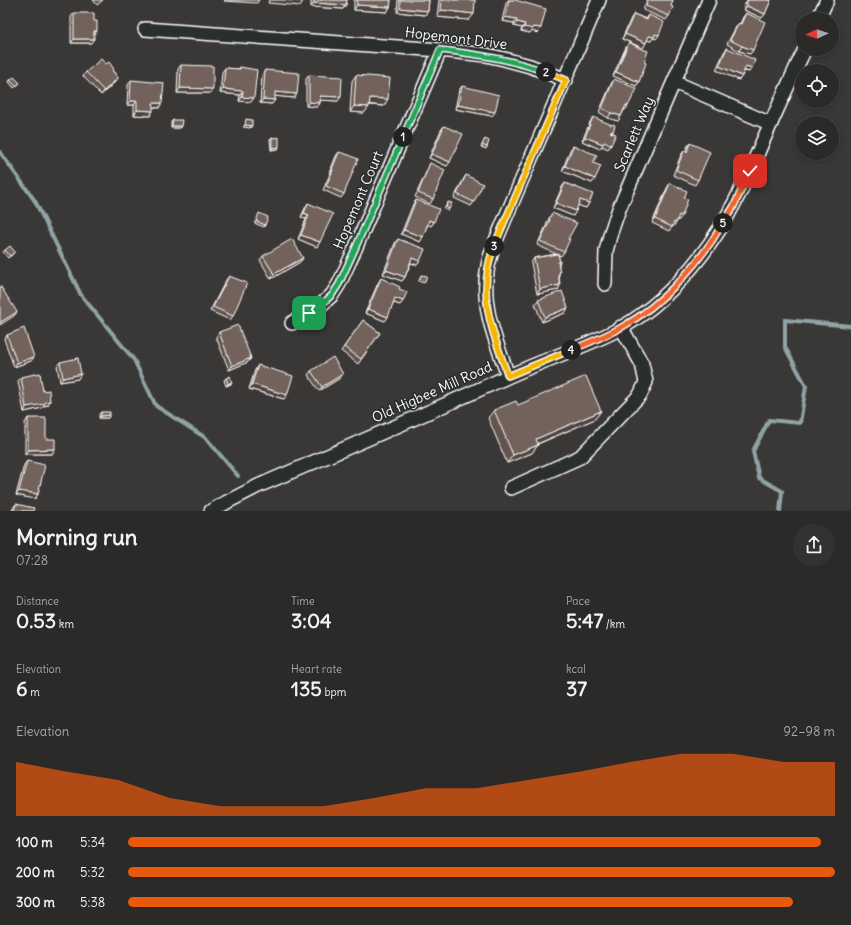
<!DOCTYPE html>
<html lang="en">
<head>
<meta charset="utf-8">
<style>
  body { margin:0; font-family:Delius,sans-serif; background:#333231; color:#f1f3f6; height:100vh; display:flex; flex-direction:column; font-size:15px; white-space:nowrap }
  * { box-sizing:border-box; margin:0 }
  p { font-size:13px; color:#a6a7a8 }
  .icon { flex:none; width:22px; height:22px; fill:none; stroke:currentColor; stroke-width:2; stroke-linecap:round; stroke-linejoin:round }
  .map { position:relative; height:511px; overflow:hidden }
  .drawer { display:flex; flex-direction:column; background:#2b2a29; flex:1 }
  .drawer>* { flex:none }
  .needle { width:26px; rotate:267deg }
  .fabs { position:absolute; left:795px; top:12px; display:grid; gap:8px }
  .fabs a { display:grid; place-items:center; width:44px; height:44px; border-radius:50%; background:#2b2a29; box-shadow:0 2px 6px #0003,0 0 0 1px #474646; font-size:20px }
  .pin { position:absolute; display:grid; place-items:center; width:34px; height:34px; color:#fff; margin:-17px; border-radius:8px; box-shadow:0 2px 6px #0006 }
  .km { position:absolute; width:20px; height:20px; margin:-10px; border-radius:50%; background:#222; color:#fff; font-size:11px; line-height:20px; text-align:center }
  .round { display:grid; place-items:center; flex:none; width:42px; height:42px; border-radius:21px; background:#333231 }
  .overview { display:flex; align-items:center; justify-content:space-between; height:68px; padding:0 16px }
  h1 { font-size:22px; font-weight:700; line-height:30px }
  .stats { display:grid; grid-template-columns:repeat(3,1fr); gap:6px; height:68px; padding:4px 16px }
  .stats div { display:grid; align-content:center }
  .stats b { font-size:20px; font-weight:700 }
  .stats small { font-size:11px; font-weight:400 }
  .stats p { font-size:11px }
  .chart { height:112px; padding:8px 16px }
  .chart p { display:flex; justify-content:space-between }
  .chart svg { width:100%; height:72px; margin-top:4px; fill:#ea580c; opacity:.7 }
  ul { padding:0 16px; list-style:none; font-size:13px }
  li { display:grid; grid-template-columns:64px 48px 1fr; align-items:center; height:30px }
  li i { height:10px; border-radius:5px; background:#ea580c }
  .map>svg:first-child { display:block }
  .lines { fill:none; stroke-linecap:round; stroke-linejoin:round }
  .stream { stroke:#91a3a5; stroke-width:4 }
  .minor-casing { stroke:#fff; stroke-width:16 }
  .minor { stroke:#2a2d2e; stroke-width:13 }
  .wall { fill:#63544e; stroke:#fff }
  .shaded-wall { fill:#504540; stroke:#fff }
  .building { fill:#73625b; stroke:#fff }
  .split-1-casing { stroke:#fff; stroke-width:8 }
  .split-2-casing { stroke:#fff; stroke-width:8 }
  .split-3-casing { stroke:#fff; stroke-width:8 }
  .split-4-casing { stroke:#fff; stroke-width:8 }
  .split-5-casing { stroke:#fff; stroke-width:8 }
  .split-6-casing { stroke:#fff; stroke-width:8 }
  .split-1 { stroke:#22a559; stroke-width:5 }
  .split-2 { stroke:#22a559; stroke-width:5 }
  .split-3 { stroke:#f5b400; stroke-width:5 }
  .split-4 { stroke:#f5b400; stroke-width:5 }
  .split-5 { stroke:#f0652b; stroke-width:5 }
  .split-6 { stroke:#f0652b; stroke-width:5 }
  .labels { text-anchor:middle; stroke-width:3; stroke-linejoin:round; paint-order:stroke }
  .street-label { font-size:14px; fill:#fff; stroke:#2a2d2e }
</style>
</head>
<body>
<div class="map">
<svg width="851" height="511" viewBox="0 0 851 511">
  <rect width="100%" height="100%" fill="#393837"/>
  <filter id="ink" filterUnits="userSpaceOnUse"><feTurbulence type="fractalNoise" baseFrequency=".025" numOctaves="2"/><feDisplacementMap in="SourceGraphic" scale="8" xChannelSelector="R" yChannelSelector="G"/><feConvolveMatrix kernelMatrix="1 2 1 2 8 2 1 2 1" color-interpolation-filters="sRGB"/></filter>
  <g filter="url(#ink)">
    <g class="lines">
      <path class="stream" d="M0,152L35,201L81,295L134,360L156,406L206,438L238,476
        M780,511L782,491L759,478L753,451L769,420L800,423L806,386L785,347V320L851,326"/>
      <g class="minor-casing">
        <path id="minor" d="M818,19L827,0
          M145,29L440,50L486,55L504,59L530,66L566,80
          M674,82L771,124
          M605,284L606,251L611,232L619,209L709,0
          M292,323L321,305L332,295L339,284L355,249L440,50
          M508,376C497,343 481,308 487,272C489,254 498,236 505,219L599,0
          M511,488L580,457L640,395L646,382L642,364L621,327
          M211,511L227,502L258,486C342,450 426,414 509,376C546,359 585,347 621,328C651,311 679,284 700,257C727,223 745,183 762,143C776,112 790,80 805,49"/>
      </g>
      <use href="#minor" class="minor"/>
    </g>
    <path class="wall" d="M93,0H103L97,5Z
      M311,0H347L346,5L343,9L311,7Z
      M354,0H391L390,7L387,12L354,10Z
      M398,0H429L428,11L425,15L397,12Z
      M439,0H475L469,20L437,17Z
      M508,0H515L538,33L532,31L530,33L521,31L522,28L514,26V23L502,21L506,3Z
      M647,0H673L671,6L669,16L666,20L643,10Z
      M747,0H771L765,14L762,18L744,10L745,9L743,8Z
      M74,13L91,43H71V17Z
      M746,13L753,50L750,54L739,51L727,44L736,27L739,23L740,24L743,17Z
      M634,14L646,19L649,15L659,35L656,39L653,38L651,41L647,40L643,48L622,39L631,18Z
      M629,42L644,62L639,82L636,86L613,76L626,47Z
      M727,48L752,68L749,72L745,71L742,76L739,80L716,70L724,52Z
      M181,65L213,89L210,93H177L178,69Z
      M240,67L251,102L239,101L240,95L220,93L222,72L225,68L239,69Z
      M265,70L294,98L275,96L272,104L260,103L262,75Z
      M113,71L118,78L115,82L101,95L83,76L86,72Z
      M309,75L338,101L320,100V103L317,107L306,106V79Z
      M356,75L384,106L369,105L364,113L350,112L352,81Z
      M614,79L628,106L625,110H624L621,116L618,121L608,118L599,112L611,84Z
      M10,80L20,83L18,85L14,88L9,82Z
      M131,80L159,108L153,107L150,116L134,115V105H127L128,85Z
      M462,86L492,116L455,109L459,90Z
      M593,117L613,132L612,133L611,145L608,149L602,146L600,149L582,141L590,122Z
      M173,120L180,128H171V122Z
      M444,126L447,166L429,158L441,130Z
      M272,138L278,149L271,150L270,140Z
      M485,139L487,147L486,149L481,147Z
      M690,143L698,180L695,185L673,175L681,155L684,151H686L687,147Z
      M573,146L593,163L592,183L562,171L570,150Z
      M339,152L344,194L341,198L323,190L330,174H329L336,156Z
      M430,163L433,199L430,204L415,197L428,168Z
      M466,175L474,202L471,206L454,198L463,180Z
      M565,183L589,203L586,208L578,205L573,216L553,208L562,187Z
      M670,183L684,198L679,220H678L676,223L673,227H672L669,231L652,223L667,188Z
      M416,200L434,222L431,226L428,224L420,242L401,234L413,204Z
      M448,202L449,209L448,211L444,209Z
      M308,203L317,247L298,239L306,219L301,217L305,208Z
      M552,213L568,239L564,252L561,256L558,255L560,262L559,264V275L560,285L558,290L537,294L531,263L534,258L556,254L537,245L547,224H546Z
      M398,239L420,261L417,265L411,263L405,277L402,281L383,274L395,243Z
      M5,250L13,254L8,258L3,252Z
      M263,256L303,258L300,262L271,279L260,260Z
      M229,276L233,316L230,320L210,311L226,280Z
      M381,278L399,289L403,301L400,305L394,303L385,321L365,313L378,283Z
      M538,300L565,313L542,322L535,304Z
      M363,320L380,333L358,364L341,351Z
      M219,332L251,358L248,362L229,370L216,337Z
      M7,335L31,361L14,367L4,339Z
      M60,362L78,379L60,382L57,366Z
      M258,365L284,399L249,389L255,370Z
      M311,371L340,378L319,391L308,375Z
      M21,377L43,391L48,405L44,406L42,408L24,412L18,381Z
      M226,378L231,384L226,386L224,380Z
      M518,405L595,419L538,444L532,453L507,463L488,418L494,410Z
      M101,412L110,415L108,418H99V414Z
      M28,418L55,449L52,454H25V423Z
      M27,461L38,494L35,499L16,495L24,465Z
      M16,504L33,511H12L13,508Z"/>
    <path class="shaded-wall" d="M225,0H259L257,3L224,1Z
      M269,0H288L303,1L300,6L268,3Z
      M314,3L346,5L343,9L311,7Z
      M357,5L390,7L387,12L354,10Z
      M747,6L765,14L762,18L744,10Z
      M400,8L428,11L425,15L397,12Z
      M441,10L474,14L469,20L437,17Z
      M505,17L517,19L514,23L502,21Z
      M517,22L525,24L522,28L514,26Z
      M524,27H534L541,28L538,33L532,31L530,33L521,31Z
      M94,31H97L94,35Z
      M625,34L646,43L643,48L622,39Z
      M649,36L654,37L651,41L646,40Z
      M74,39H94L91,43H71Z
      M742,46L753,50L750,54L739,51Z
      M719,66L742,76L739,80L716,70Z
      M746,66L752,68L749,72L743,70Z
      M616,72L639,82L636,86L613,76Z
      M118,78L115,82L101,95L104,91Z
      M180,88L213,89L210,93H177Z
      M223,89L243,91L240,95L220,93Z
      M275,92L297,94L294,98L272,96Z
      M320,96L341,97L338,101L317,100Z
      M242,97L254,98L251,102L239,101Z
      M370,98L388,99L384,106L365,104Z
      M263,99L275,100L272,104L260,103Z
      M130,101H137L134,105H127Z
      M309,102L320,103L317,107L306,106Z
      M153,103H162L159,108L150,107Z
      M458,105L495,112L492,116L455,109Z
      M626,105L628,106L625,110H623Z
      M354,106L369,107L364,113L350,112Z
      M137,110L153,111L150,116L134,115Z
      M611,113L621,116L618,121L608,118Z
      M245,125L252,126L250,128L243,127Z
      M172,126H181L180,128H171Z
      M585,137L603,144L600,149L582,141Z
      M279,147L278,149L271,150L272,148Z
      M432,154L450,162L447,166L429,158Z
      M565,166L595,179L592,183L562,171Z
      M332,169L333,170L330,174H329Z
      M580,200L589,203L586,208L577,205Z
      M556,203L576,211L573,216L553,208Z
      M304,213L309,215L306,219L301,217Z
      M679,215L682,216L679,220H676Z
      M429,220L434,222L431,226L426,224Z
      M256,221L265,225L264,227L254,223Z
      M404,230L423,237L420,242L401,234Z
      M301,235L320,242L317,247L298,239Z
      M303,258L300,262L271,279L274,274Z
      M412,258L420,261L417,265L409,262Z
      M386,270L405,277L402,281L383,274Z
      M420,279L425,281L424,283L418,281Z
      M560,285L558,290L537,294L540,289Z
      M395,298L403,301L400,305L392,302Z
      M568,308L565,313L542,322L545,317Z
      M368,309L388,317L385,321L365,313Z
      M17,312L14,316L0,325V323L1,322Z
      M34,357L31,361L14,367L17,363Z
      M251,358L248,362L229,370L232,366Z
      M81,374L78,379L60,382L63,378Z
      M343,374L340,378L319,391L322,387Z
      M232,382L231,384L226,386L228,384Z
      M252,384L287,395L284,399L249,389Z
      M50,401L48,405L44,406L42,408L24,412L26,407L45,402Z
      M601,411L595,419L530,447L536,439Z
      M110,415L108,418H99L101,416Z
      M538,445L532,453L507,463L513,455Z
      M55,449L52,454H25L28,450Z
      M19,491L38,494L35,499L16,495Z"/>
    <path class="building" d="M288,0H303V1Z
      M314,0H347L346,5L314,3Z
      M357,0H391L390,7L357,5Z
      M400,0H429L428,11L400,8Z
      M442,0H475L474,14L441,10Z
      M509,0H515L546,9L541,28L534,27L533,29L524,27L525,24L517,22V19L505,17Z
      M648,0H673L671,6L673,7L669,16L646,6Z
      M748,0H771L765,14L747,6L748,5L746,4Z
      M74,13H94V21H97V31H94V39H74Z
      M746,13L765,22L753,50L742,46L730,40L739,23L741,24Z
      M634,14L647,20L649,15L664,22L659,35L655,34L654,37L649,36L646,43L625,34Z
      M629,42L639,48L648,51L644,62L646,63L639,82L616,72Z
      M727,48L755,60L752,68L746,66L742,76L719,66Z
      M101,59L106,64L109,62L114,69L112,70L118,78L104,91L86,72Z
      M181,65L213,66V89L180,88Z
      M240,67L257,70L254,98L242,97L243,91L223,89L225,68L240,69Z
      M265,70L299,73L297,94L275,92V100L263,99Z
      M309,75L342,77L341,97L320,96V103L309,102Z
      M356,75L390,78L388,99L370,98L369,107L354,106Z
      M14,77L20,83L16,86L10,80Z
      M614,79L637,89L628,106L626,105L621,116L611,113L602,108Z
      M131,80L164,83L162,103H153V111L137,110V101H130Z
      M462,86L499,95L495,112L458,105Z
      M593,117L612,125L613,124L615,125L613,132L611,131L610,132L616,134L611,145L604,142L603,144L585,137Z
      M246,119L252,120V126L245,125Z
      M173,120H182L181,126H172Z
      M444,126L463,134L450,162L432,154Z
      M279,137V147L272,148V138Z
      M485,139L489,141L487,147L482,145Z
      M690,143L710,152L698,180L676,170L684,151L687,152Z
      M573,146L597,155L593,163L601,166L595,179L565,166Z
      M339,152L349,155L358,159L344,194L326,186L333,170L332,169Z
      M430,163L445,170L433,199L418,193Z
      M466,175L483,184L474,202L457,194Z
      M565,183L593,194L589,203L580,200L576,211L556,203Z
      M670,183L687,191L684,198L688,199L682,216L679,215L676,223L674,222L672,227L655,219Z
      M416,200L439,209L434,222L429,220L423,237L404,230Z
      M448,202L452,203L449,209L446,207Z
      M308,203L333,214L320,242L301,235L309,215L304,213Z
      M259,213L268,217L265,225L256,221Z
      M552,213L577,223L568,239H570L564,252L540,241L550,220L549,219Z
      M292,239L303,258L274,274L263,256Z
      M398,239L425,249L420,261L412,258L405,277L386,270Z
      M10,246L15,252L10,256L5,250Z
      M558,254L560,262H558L560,273L558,274L560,285L540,289L534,258Z
      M421,275L427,276L425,281L420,279Z
      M229,276L247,283L233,316L213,307Z
      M381,278L400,287L399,289L407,292L403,301L395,298L388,317L368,309Z
      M0,287H1L17,312L1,322L0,320Z
      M562,291L568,308L545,317L538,300Z
      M363,320L380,333L361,359L344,347Z
      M238,325L251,358L232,366L219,332Z
      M24,328L34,357L17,363L7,335Z
      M333,357L343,374L322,387L311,371Z
      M78,358L81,374L63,378L60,362Z
      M258,365L293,376L287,395L252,384Z
      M40,373L43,391L49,390L50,401L45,402V404L26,407L21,377Z
      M230,376L232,382L228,384L226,378Z
      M586,376L601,411L536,439L538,445L513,455L494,410L516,401L518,405Z
      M101,412H110V415L101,416Z
      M28,418H46V439H55V449L28,450Z
      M27,461L45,465L38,494L19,491Z
      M16,504L34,508L33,511H14Z"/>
  </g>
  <g class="lines" filter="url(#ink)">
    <g class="split-1-casing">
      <path id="split-1" d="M309,313L321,305L332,295L339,284L355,249L403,137"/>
    </g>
    <g class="split-2-casing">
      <path id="split-2" d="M403,137L440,50C476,54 511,59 546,72"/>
    </g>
    <g class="split-3-casing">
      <path id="split-3" d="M494,246L566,80L546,72"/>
    </g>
    <g class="split-4-casing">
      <path id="split-4" d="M494,246C476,295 492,330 508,376L571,350"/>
    </g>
    <g class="split-5-casing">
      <path id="split-5" d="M571,350C588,343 606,336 622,327C663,304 700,263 723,223"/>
    </g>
    <g class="split-6-casing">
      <path id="split-6" d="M723,223L734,206L750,171"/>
    </g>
    <use href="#split-1" class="split-1"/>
    <use href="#split-2" class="split-2"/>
    <use href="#split-3" class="split-3"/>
    <use href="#split-4" class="split-4"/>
    <use href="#split-5" class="split-5"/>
    <use href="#split-6" class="split-6"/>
  </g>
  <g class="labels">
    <g class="street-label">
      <text transform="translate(456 38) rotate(7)" y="5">Hopemont Drive</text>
      <text transform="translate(634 134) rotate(-67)" y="5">Scarlett Way</text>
      <text transform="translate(358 200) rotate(-67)" y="5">Hopemont Court</text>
      <text transform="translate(432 392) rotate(-24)" y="5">Old Higbee Mill Road</text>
    </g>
  </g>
</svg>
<div class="fabs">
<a><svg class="needle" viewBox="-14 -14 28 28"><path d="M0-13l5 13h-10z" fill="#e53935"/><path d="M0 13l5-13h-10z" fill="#a6a7a8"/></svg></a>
<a><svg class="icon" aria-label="locate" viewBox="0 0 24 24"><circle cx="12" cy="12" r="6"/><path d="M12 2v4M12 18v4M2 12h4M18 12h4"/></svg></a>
<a><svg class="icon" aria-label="layers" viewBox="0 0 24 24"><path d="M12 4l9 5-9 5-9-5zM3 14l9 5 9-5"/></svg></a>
</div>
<div class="pin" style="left:309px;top:313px;background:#1e9e55"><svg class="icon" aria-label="arrive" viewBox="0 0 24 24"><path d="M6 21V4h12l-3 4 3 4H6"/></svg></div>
<div class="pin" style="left:750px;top:171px;background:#d93025"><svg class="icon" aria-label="check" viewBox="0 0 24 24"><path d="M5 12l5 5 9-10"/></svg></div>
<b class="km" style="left:403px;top:137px">1</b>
<b class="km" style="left:546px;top:72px">2</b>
<b class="km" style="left:494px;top:246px">3</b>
<b class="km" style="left:571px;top:350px">4</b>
<b class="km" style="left:723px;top:223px">5</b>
</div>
<section class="drawer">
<div class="overview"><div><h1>Morning run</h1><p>07:28</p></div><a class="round"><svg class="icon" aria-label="share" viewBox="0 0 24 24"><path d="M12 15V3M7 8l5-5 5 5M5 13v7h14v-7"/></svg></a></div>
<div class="stats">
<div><p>Distance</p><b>0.53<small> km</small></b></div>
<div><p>Time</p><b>3:04</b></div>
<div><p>Pace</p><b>5:47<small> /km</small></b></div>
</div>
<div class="stats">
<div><p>Elevation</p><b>6<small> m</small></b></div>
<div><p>Heart rate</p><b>135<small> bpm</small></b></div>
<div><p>kcal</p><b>37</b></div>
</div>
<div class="chart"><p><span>Elevation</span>92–98 m</p>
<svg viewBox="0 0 160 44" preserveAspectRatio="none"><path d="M0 44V11L10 17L20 22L30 33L40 38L50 38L60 38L70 33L80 27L90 27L100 22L110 17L120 11L130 6L140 6L150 11L160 11V44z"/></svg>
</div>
<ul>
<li><b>100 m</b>5:34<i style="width:98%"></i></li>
<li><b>200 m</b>5:32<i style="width:100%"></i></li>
<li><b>300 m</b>5:38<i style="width:94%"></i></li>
</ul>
</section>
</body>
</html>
